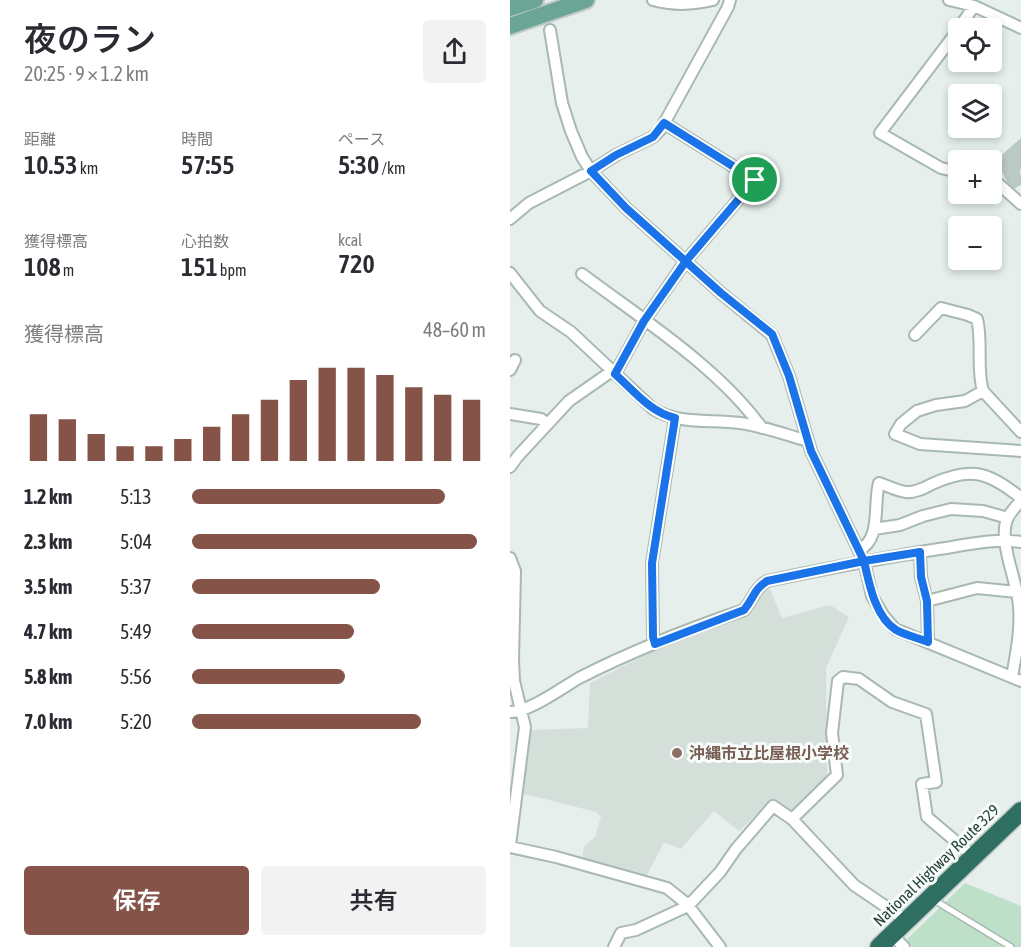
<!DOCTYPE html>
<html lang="ja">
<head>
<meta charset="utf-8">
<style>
  body { margin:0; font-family:"Asap Condensed","Noto Sans JP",sans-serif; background:#f2f2f3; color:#2b2b33; height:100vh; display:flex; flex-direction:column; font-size:22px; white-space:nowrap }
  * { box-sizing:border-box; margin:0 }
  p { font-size:20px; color:#7c7c81 }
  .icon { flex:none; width:33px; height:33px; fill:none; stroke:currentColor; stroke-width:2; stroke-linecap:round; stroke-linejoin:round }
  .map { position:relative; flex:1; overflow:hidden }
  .side { display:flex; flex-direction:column; background:#fff; width:510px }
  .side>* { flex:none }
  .tools { position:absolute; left:438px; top:18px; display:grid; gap:12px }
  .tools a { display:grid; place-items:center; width:54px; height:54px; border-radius:6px; background:#fff; box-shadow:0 3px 9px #0003; font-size:30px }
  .pin { position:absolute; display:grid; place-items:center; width:51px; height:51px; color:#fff; margin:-26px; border:3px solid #fff; border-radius:50%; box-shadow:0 2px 6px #0007 }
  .round { display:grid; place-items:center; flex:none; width:63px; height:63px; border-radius:6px; background:#f2f2f3 }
  .head { display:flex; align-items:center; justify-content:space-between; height:102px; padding:0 24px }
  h1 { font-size:33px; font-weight:600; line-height:45px }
  .metrics { display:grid; grid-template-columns:repeat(3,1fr); gap:9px; height:102px; padding:6px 24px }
  .metrics div { display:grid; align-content:center }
  .metrics b { font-size:26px; font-weight:600 }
  .metrics small { font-size:16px; font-weight:400 }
  .metrics p { font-size:16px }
  .chart { height:168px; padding:12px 24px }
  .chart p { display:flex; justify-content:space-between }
  .chart svg { width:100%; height:108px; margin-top:6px; stroke:#855347; stroke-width:6 }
  .primary-button { display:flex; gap:12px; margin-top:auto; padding:12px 24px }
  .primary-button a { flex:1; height:69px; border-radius:6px; background:#855347; color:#fff; font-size:24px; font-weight:600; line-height:69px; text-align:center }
  .primary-button a+a { background:#f2f2f3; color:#2b2b33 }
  ul { padding:0 24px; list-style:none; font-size:20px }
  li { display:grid; grid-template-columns:96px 72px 1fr; align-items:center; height:45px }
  li i { height:15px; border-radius:8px; background:#855347 }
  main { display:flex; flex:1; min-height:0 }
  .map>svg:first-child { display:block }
  .built { fill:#d4dfda }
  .green { fill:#bfe0c8 }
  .building { fill:#bbcac4; stroke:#b8c9c2; stroke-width:1.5 }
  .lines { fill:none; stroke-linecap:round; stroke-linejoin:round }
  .lane-casing { stroke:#a8b8b2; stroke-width:8 }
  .street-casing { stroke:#a8b8b2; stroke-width:14 }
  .primary-casing { stroke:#c2cac8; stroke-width:20 }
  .highway-casing { stroke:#c2cac8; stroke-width:21 }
  .lane { stroke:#fff; stroke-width:5 }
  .street { stroke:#fff; stroke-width:10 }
  .primary { stroke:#6aa596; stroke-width:16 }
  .highway { stroke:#2f6f62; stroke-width:18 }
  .route-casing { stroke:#fff; stroke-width:12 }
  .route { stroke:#1a73e8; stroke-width:8 }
  .education-dot { fill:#8d6e63; stroke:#f7fbf9; stroke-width:2 }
  .labels { text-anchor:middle; stroke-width:6; stroke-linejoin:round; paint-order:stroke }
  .education-label { font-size:16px; font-weight:bold; fill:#785e54; stroke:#f7fbf9; text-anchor:start }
  .street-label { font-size:16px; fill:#24423a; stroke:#f7fbf9 }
</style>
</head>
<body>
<main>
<section class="side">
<div class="head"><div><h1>夜のラン</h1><p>20:25 · 9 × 1.2 km</p></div><a class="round"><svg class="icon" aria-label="share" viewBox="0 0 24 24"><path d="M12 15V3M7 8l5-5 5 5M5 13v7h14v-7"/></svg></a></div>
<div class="metrics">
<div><p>距離</p><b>10.53<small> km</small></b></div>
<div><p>時間</p><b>57:55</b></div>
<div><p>ペース</p><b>5:30<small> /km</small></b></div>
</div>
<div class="metrics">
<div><p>獲得標高</p><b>108<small> m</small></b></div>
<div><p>心拍数</p><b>151<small> bpm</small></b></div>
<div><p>kcal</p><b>720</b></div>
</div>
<div class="chart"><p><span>獲得標高</span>48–60 m</p>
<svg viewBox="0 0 160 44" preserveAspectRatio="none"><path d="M5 44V25M15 44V27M25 44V33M35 44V38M45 44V38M55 44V35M65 44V30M75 44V25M85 44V19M95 44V11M105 44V6M115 44V6M125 44V9M135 44V14M145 44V17M155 44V19"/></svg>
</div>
<ul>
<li><b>1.2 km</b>5:13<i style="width:86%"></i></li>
<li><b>2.3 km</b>5:04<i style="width:97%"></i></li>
<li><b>3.5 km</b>5:37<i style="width:64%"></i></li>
<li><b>4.7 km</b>5:49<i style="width:55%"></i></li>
<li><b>5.8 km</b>5:56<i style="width:52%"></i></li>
<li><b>7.0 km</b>5:20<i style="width:78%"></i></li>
</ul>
<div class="primary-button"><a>保存</a><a>共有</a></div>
</section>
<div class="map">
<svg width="511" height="947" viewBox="0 0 511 947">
  <rect width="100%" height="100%" fill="#e6efeb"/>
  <path class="built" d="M260,589L272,618L320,605L339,617L316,668L317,776L283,811L263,799L229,831L204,811L171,849L154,842L136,877L72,860L74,846L85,837L91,817L86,812L11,793L20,730L78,728L80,683L135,655L241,612L254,590Z"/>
  <path class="green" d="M455,883L511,906V947H402L397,939Z"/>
  <path class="building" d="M511,139V168L509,170L511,184L504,188L498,182L487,160Z"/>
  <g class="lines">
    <g class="lane-casing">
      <path id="lane" d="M424,900L501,947"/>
    </g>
    <g class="street-casing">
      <path id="street" d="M143,0C164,6 182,5 203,0
        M439,0L464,6L511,28
        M449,28L464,6
        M40,30L52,103L61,131L72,157L81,171L116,208L211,293L262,335L279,376L301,451L354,561L362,596L373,615L385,629L511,681
        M448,30L370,133L431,168L448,172
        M482,178L511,204
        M0,219L19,203L81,171L106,155L143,137L151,129L218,7L220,0
        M0,273L30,311L61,332L143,409C170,425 200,419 230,423C253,426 276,435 298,441
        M72,274C132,319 208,367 252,428
        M405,335L431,308L458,315L467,319C473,342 466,368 473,391L511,432
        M0,370L5,360
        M105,374L134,321L175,262L245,180L154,123
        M473,391L455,401L426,405L407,411L391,424L385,434L410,444L511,451
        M0,414L31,419L38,424
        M0,467L8,456L59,401L102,371
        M364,529L390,525L413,516L441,509L473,511L498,518
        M349,550C372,539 363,504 369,483C378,486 387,491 396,492C405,493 414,488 422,484C461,466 479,472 511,498
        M410,552L411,577L417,601L418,641
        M0,558L5,571L3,660L4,681L15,727L0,845
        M417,601L467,588L507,592
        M145,643L143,637L142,563L165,418
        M502,677C506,653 511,631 509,607C508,582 488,543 497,519C500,513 506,506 511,501
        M0,712C19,712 52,688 69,678C122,651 178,629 234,610C244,598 244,589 257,581C314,569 371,558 429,549C456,545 484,538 511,542
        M282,819L327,775L322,733L328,681L333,677L349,679L382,702L416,714L426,782L412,784L417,817L463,856
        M0,847L46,857L157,888L177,904L210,947
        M382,935L394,947
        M104,947L111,933L126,930L178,906L210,872L226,849L263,806L282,819L344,885L397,921"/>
    </g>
    <g class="primary-casing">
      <path id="primary" d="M0,8L25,0
        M0,26L76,0"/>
    </g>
    <g class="highway-casing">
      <path id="highway" d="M369,947L511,811"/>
    </g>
    <use href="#lane" class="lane"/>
    <use href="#street" class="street"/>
    <use href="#primary" class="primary"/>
    <use href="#highway" class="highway"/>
  </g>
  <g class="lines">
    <g class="route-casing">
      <path id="route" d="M245,180L176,261L134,321L105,374C123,390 141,413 165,418L142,563L143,637L145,644L234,610C244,598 244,589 257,581L354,561C359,583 365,617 386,630C395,635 408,638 418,642L417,601L411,577L410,552L354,561L301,451L279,376L262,334L211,293L116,208L81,171L106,155L143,137L154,123L245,180"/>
    </g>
    <use href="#route" class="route"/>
  </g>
  <circle class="education-dot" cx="167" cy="753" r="6"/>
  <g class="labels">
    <g class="education-label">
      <text x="179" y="759">沖縄市立比屋根小学校</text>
    </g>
    <g class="street-label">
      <text transform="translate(426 865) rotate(-44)" y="6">National Highway Route 329</text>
    </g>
  </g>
</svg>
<div class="tools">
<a><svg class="icon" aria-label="locate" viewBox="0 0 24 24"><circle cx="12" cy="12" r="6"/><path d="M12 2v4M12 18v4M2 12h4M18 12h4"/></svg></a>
<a><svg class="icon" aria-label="layers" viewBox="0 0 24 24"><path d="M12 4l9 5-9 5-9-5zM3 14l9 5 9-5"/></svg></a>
<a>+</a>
<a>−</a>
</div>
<div class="pin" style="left:245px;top:180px;background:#1e9e55"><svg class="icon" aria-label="arrive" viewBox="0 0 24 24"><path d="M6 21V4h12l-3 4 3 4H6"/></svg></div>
</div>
</main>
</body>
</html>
